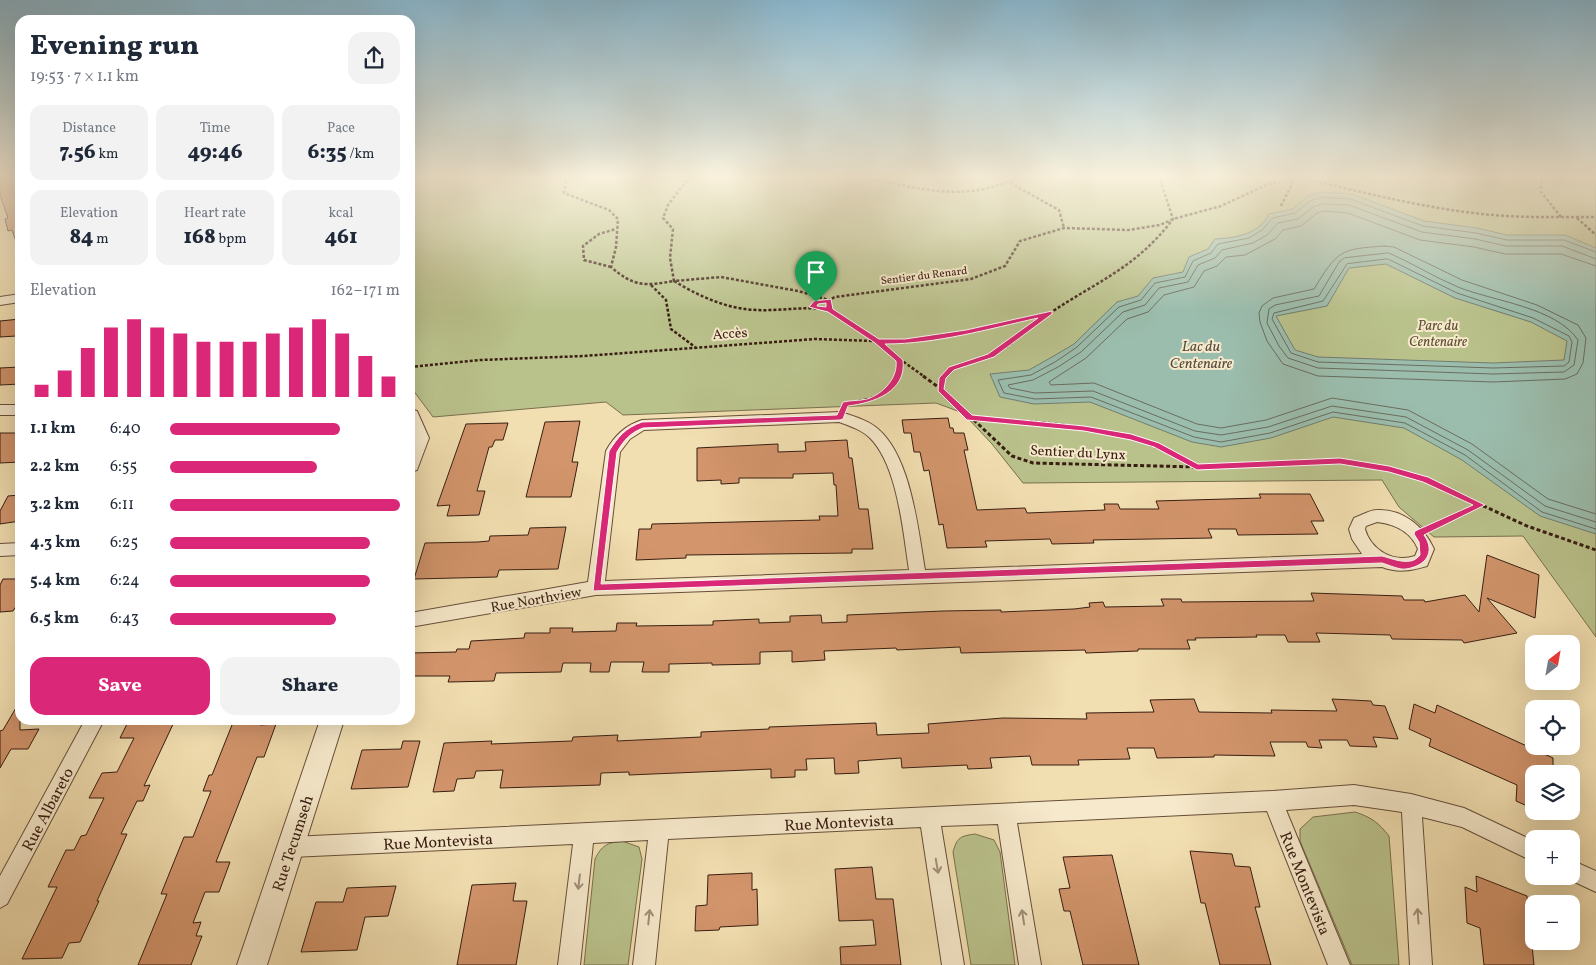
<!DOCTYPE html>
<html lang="en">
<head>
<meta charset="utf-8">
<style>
  body { margin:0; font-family:Vollkorn,serif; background:#f2f2f3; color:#1f2937; height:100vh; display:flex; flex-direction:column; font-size:19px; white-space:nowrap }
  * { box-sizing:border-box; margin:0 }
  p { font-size:16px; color:#747a83 }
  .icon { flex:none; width:28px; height:28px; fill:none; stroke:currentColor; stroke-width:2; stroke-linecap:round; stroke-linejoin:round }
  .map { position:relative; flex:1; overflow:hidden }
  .details { position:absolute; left:15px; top:15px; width:400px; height:710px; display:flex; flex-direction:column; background:#fff; border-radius:15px; box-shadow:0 5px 20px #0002 }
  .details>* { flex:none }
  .needle { width:32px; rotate:31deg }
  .controls { position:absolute; left:1525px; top:635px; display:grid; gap:10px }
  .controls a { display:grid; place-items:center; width:55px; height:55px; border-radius:10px; background:#fff; box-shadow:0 5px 20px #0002; font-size:25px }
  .pin { position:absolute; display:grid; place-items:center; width:42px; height:42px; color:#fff; margin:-51px -21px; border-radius:50% 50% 50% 0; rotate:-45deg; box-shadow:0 0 5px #0007 }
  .pin .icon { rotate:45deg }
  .round { display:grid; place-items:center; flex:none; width:52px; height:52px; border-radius:15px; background:#f2f2f3 }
  .headline { display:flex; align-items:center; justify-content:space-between; height:85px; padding:0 15px }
  h1 { font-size:28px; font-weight:800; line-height:38px }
  .metrics { display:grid; grid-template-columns:repeat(3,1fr); gap:8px; height:85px; padding:5px 15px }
  .metrics div { display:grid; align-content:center; border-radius:12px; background:#f2f2f3; text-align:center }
  .metrics b { font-size:21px; font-weight:800 }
  .metrics small { font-size:14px; font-weight:400 }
  .metrics p { font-size:14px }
  .chart { height:140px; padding:10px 15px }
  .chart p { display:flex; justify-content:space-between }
  .chart svg { width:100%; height:90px; margin-top:5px; stroke:#db2777; stroke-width:6 }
  .button { display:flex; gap:10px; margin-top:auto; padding:10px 15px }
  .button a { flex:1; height:58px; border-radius:15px; background:#db2777; color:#fff; font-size:20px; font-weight:800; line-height:58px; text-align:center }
  .button a+a { background:#f2f2f3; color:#1f2937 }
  ul { padding:0 15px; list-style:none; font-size:16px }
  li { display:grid; grid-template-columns:80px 60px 1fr; align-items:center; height:38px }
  li i { height:12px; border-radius:6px; background:#db2777 }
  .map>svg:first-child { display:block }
  .green { fill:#bac28c; stroke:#79704e }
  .water { fill:#9bbdad; stroke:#737d6f; fill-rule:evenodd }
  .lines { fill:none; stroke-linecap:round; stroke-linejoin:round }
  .shore { stroke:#6a6d5f; stroke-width:1 }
  .building { fill:#d3956c; stroke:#381d11 }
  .minor-casing { stroke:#664e39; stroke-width:2 }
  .tertiary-casing { stroke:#664e39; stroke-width:2 }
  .path-far1 { stroke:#381d11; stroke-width:2.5; stroke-dasharray:3 2; stroke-linecap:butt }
  .path { stroke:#381d11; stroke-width:3; stroke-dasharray:4 2.5; stroke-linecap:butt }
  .minor { fill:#f7eacc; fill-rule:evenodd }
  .tertiary { fill:#f7eacc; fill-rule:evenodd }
  .oneway { stroke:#a18e78 }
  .route { fill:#db2777; stroke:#fff; fill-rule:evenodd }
  .labels { text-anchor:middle; stroke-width:4; stroke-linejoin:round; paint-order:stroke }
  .far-street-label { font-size:11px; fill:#381d11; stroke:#f7eacc }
  .park-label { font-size:14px; font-style:italic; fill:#5f4f36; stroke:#f7eacc }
  .street-label { font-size:14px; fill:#381d11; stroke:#f7eacc }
  .water-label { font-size:15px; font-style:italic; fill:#564d40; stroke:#f7eacc }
  .near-street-label { font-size:16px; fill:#381d11; stroke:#f7eacc }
</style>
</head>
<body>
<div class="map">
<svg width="1596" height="965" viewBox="0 0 1596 965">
  <rect width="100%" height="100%" fill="#f2dfb1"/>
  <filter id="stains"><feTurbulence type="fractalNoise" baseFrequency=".004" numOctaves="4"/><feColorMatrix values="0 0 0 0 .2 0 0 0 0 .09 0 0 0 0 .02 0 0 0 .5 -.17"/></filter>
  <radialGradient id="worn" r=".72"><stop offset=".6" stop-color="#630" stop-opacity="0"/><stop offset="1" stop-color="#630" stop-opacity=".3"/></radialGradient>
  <path class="green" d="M410,176H1596V637L1523,536L1434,537L1399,507L1382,480L1023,483L992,444L963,413L936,403L623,415L606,402L433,417L410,386Z
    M1355,812C1371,817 1379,823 1389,836L1399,965H1352L1300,841V829L1313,817Z
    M975,834L994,840L1000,852L1015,965H971L953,852C957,837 961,836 975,834Z
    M622,841L639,847L642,859L628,965H584L595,859C602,845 607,843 622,841Z"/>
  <path class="water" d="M1321,192L1352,194L1424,221L1477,228L1507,235H1565L1596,248V534L1540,516L1462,460L1404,428L1333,417L1271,438L1221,447L1192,442L1090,402L1034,404L1000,397L990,374L1029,370L1052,357L1074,344L1117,302L1138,296L1153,278L1183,272L1189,257L1208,249L1215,239C1236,238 1260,234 1269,214L1293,209L1308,196ZM1386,264L1455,298L1531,322L1567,341L1564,360L1493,363L1318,357L1295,350L1276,316L1327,306L1349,268Z"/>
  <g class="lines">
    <path class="shore" d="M1385,246L1394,247L1462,280L1537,305L1578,325L1586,338L1583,363L1577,374L1565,379L1493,382L1318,376L1283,364L1267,341L1260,322L1259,313L1262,306L1273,298L1314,289C1338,250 1340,249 1385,246Z
      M1596,252L1564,240H1507L1476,233L1423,226L1350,199L1322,197L1310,201L1295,213L1273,218L1262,230L1249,238L1218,244L1211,253L1193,261L1185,277L1155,283L1141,300L1119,307L1077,347L1055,362L1031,375L998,380L1004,393L1035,399L1091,397L1194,437L1221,442L1270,433L1333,412L1405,423L1465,455L1542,512L1596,529
      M1389,253C1412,263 1434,277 1458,287C1492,301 1556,307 1578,340L1574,365L1564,372L1493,374L1318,368L1288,358L1279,346L1267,323L1269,309L1275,305L1319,296L1339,262L1344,258Z
      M1388,259L1457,293L1533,318L1569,336L1572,342L1569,362L1564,366L1493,368L1318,362L1291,353L1272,319L1274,313L1323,301L1347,264Z
      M1596,259L1562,246H1506L1475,239L1422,232L1349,205L1322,204L1313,207L1298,219L1278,223L1267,235L1253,243L1222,250L1215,258L1198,265L1188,282L1159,288L1145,305L1123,312L1081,352L1058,367L1033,380L1008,385L1010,388L1035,393L1093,391L1195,431L1221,435L1268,427L1332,406L1406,417L1468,450L1545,506L1596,522
      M1596,266L1561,254H1505L1474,247L1420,240L1348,213L1324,211L1317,213L1301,226L1283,230L1275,239L1245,255L1226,257L1217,266L1204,271L1194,287L1164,295L1148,312L1127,319L1086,358L1049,382L1051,385L1094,383L1197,424L1221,428L1266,420L1332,398L1408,410L1472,444L1548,499L1596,514"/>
  </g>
  <path class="building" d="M0,176H20V246L18,247L12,230L8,231L5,219L8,218L0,195Z
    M20,319V331L16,336L0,337V321Z
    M20,367V384L0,385V368Z
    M948,418L950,428H953L954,433H964L968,450H964L977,510L1025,508L1027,513L1105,510L1104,504H1118L1120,509H1159L1156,501L1261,498L1259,494H1310L1324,521H1311L1318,534L1238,535L1236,529H1208L1212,538L1093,540L1094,543L1052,544L1050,539L985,541L987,547L947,548L943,524L939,525L929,470L924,471L920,452H914L911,433H904L902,420Z
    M580,421L572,462H578L571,497H526L545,422Z
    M508,423L503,440H495L492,447H489L477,491H485L479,515L447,516L450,505L437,506L466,424Z
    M0,433H20V462L0,463Z
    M847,440L849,458H852L859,509H868L873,549H852V553L686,555V558L636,560L639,529H651L652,524L820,520L819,516H838L836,485H834L833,473L793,474V478H739V483L721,484V480L697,481V448L778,444V452L806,451L805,442Z
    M20,495V521L0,524V511L8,496Z
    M566,527L558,569L499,570L497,577L414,579L425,543L478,542L489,541L490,536L528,535L530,528Z
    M1487,555L1539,575L1535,618L1487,598L1517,633L1464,643L1462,640L1392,639L1390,635L1316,633L1320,642H1288L1285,635H1256L1257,637L1195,638L1196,640H1187L1190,649H1138V651L1086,653L1085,650L961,653L960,647L897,650L896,648L824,651L825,660L792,662V651L760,652V664L712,665V663L669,664V672H642L644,662H611L609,672H590L591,663H563L561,672L496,673L494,681L448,682L450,676H410V653L456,652L457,649H469L471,641L524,638L525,633H550V628H573L572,632L616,631L617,623H637L636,626L713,625V621L759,619V623L790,622V616L821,615L822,623L847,622V615L943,611L1001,610V612L1074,609L1090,607L1089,603L1103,602L1105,607L1164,606L1161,599H1181L1182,602L1314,601L1311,593L1402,596L1404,600H1424L1425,602L1465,595L1479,612Z
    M3,579H20V600L13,611L0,612V585Z
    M1194,699L1199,712L1272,713L1271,710L1337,711L1332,699L1371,701L1373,705L1385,706L1398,739L1373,737L1377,747L1350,746L1347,740H1319L1322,748L1308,747L1306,742H1270L1275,756L1214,755V757L1157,758L1154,748H1127L1130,759L1078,760L1079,765H1032L1030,756L990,758L992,768L968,769L967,765L902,768L901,758L858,761L859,773L835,774L834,758L806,759L807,770H795V777L771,778V769L629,775V772L601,773L600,785L567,786L500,788L503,770L476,771L474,778L457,779L454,791L433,792L444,743L492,741L491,744L572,741L573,737L618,735L617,741L701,737V732L769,729V727L876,723L877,735L929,733L928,724L1003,718L1087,719L1086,713L1154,712L1150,700Z
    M20,701V730L39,729L28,749H11L0,768V731L3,730Z
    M1414,704L1435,713L1437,705L1553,758V774H1534V809L1516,801L1517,785L1429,746L1431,739L1409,729Z
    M129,720H175L144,786L150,785L143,801H137L121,834H127L97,901H99L80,942L69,943L62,958L22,959L57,887H48L66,850H74L81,836L86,835L104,798H89L102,773L117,772L134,738H120Z
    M234,720H262L260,725L276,724L264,757H257L216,862H230L219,892H205L193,923L201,922L196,936H202L191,965H138L167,894H161L184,837H193L211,791H203L209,775H212Z
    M403,741H420L408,787L351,789L362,750L401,749Z
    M1190,851L1232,854L1235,866L1250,867L1260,907H1255L1271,965H1220L1205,903H1201Z
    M1112,855L1139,965H1083L1070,911H1064L1059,889L1070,888L1063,857Z
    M872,867L876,899H893L901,965H841L840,947L876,945L873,920L839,921L835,869Z
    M752,873V890L757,889L758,925L720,927L719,930L695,931L696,906L707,905L708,875Z
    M1476,876L1527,896L1534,965H1484L1480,928L1467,923L1465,887L1477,892Z
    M516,883L513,901H527L516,965H457L472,885Z
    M396,886L388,916L365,917L357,950L301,952L316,902H343L347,888Z"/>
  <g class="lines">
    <g class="minor-casing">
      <path id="minor" d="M20,294V302L0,305V297Z
        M0,405H20V415H0Z
        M840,412C853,416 868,420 878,429C911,457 918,529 925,570L1362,554L1352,539L1349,529L1354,518C1362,515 1370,510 1377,510C1404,509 1424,527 1434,549L1427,566C1410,571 1398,573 1382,567L596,595L410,627V613L588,582L606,451C614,436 626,425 642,420ZM839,422C850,426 862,430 870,438C898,466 903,532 909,570L605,581L620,452L630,439L644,430ZM1377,522C1395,524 1411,532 1418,549L1415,556C1393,563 1371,550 1365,529L1366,526Z
        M20,543V555L0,556V544Z
        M85,720H104L7,904L0,908V876Z
        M1354,785L1411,794L1464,808L1534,841V862L1462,827L1422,817L1432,965H1410L1402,812L1354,805L1286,810L1350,965H1328L1267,811L1017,823L1041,965H1019L998,824L941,826L964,965H942L921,827L668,839L655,965H633L648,840L593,843L580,965H558L573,844L291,857L284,854L281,847L284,840L291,837L1273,791Z
        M1571,860L1596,871V892L1564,877L1571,876Z"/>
    </g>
    <g class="tertiary-casing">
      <path id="tertiary" d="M410,409L417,411L429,438L417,470L410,472Z
        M320,720H344L267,965H237Z"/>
    </g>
    <path class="path-far1" d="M567,176L564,193L609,210L618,219L616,247L611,267C634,287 645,286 674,281C695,294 721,306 745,309C773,313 802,305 830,310L829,300L835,297L971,279L1005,266L1020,241L1064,228L1128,230L1160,225L1173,219L1221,206L1266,185L1296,177
      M690,176L668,205L663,218L673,229L670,258L674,281L721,277L798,291L829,300
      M858,176C914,187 966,205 1020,176
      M1295,176C1357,191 1418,207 1482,214C1520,218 1558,217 1596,217
      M1542,176L1541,192L1561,217
      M1010,183L1059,210L1064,228
      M1281,206L1296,176
      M1577,218L1596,235
      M611,267L584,260L583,246L599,234L616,229
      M651,285L666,300L671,329L695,347
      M813,307L816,302L827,301
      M830,310L925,377
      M410,367L480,360L584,356L815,339L905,342L966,332L1048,313
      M897,377L900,360
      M944,377C955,359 981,362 998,352C1017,341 1032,324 1050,313C1098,281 1137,267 1173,219L1159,176"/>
    <path class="path" d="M923,376L941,389
      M945,376L941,389L1012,456L1033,463L1197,467L1340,461L1389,469L1425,479L1527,526L1596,550
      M845,405C867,398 887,400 898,376
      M970,418C1049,423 1127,424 1196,467
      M1430,528L1481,505"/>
    <use href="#minor" class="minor"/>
    <use href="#tertiary" class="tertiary"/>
  </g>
  <defs><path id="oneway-shaft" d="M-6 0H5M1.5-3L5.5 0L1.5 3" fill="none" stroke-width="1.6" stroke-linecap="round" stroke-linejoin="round" transform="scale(1.25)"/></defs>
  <g class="oneway">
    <use href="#oneway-shaft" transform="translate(937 866) rotate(80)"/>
    <use href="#oneway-shaft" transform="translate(579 882) rotate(97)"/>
    <use href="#oneway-shaft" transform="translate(1418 916) rotate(-94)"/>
    <use href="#oneway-shaft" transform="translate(649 917) rotate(-84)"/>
    <use href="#oneway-shaft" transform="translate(1023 917) rotate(-99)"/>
  </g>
  <linearGradient id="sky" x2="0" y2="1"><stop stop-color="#89b8d0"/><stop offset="0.57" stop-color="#f9f1dc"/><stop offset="1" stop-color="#f9f1dc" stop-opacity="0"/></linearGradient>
  <rect width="1596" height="311" fill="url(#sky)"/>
  <path class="route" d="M831,299L833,309L879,339H905L966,330L1052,311V314L994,357L954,370L946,378L944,389L972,415L1084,426L1131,434L1159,443L1198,464L1340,458L1389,466L1428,477L1485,505L1424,535C1436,552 1426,566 1406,569C1399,570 1389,565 1382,563L593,591L609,451C618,437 625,428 642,422L837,415L843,402C851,400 859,401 867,399C883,394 898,378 896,361L875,343L828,312L809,307L814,301ZM826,303V307L817,306L818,304ZM1038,318L988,354L949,367L939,378L938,391L967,420L1084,431L1131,440L1154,447L1197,470L1340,464L1389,472L1423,482L1473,505L1415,531L1414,534L1419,542L1420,555C1411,567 1394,559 1382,556L601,584L617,452C624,440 630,433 643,428L840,420L843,419L848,406C873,403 907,392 903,360L885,344C937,344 988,329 1038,318Z"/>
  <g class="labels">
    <g class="far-street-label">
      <text transform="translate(924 275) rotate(-7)" y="4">Sentier du Renard</text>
    </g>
    <g class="park-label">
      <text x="1438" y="330">Parc du<tspan x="1438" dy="16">Centenaire</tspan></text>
    </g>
    <g class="street-label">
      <text transform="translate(730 333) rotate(-4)" y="5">Accès</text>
      <text transform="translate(1078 452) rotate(3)" y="5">Sentier du Lynx</text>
      <text transform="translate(536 599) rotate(-10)" y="5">Rue Northview</text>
    </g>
    <g class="water-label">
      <text x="1201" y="351">Lac du<tspan x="1201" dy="17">Centenaire</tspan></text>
    </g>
    <g class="near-street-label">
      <text transform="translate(47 809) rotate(-62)" y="6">Rue Albareto</text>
      <text transform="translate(839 822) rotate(-3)" y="6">Rue Montevista</text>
      <text transform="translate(438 841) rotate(-3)" y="6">Rue Montevista</text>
      <text transform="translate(292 843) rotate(-72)" y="6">Rue Tecumseh</text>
      <text transform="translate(1306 883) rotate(68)" y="6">Rue Montevista</text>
    </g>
  </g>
  <rect width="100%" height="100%" filter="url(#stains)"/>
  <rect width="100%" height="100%" fill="url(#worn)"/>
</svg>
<div class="controls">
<a><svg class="needle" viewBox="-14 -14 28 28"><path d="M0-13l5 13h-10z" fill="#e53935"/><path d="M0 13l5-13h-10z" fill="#747a83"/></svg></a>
<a><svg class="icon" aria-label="locate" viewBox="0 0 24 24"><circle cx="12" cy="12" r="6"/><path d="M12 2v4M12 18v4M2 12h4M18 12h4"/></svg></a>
<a><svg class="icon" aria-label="layers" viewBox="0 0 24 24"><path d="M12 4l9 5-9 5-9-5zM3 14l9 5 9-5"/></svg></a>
<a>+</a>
<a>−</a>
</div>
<div class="pin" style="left:816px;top:302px;background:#1e9e55"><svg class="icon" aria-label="arrive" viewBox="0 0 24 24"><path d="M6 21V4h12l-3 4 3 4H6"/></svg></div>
<section class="details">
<div class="headline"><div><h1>Evening run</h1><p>19:53 · 7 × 1.1 km</p></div><a class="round"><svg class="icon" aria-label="share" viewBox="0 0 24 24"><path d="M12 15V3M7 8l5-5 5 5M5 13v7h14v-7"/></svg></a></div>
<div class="metrics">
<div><p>Distance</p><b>7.56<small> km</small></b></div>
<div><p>Time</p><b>49:46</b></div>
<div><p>Pace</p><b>6:35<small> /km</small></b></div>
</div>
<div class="metrics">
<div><p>Elevation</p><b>84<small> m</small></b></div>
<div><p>Heart rate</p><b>168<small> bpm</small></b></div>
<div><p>kcal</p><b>461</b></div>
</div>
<div class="chart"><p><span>Elevation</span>162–171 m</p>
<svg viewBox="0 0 160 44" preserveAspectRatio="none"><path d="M5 44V38M15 44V31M25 44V20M35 44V10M45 44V6M55 44V10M65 44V13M75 44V17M85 44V17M95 44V17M105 44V13M115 44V10M125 44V6M135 44V13M145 44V24M155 44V34"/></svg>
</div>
<ul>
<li><b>1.1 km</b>6:40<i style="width:74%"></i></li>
<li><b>2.2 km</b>6:55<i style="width:64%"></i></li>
<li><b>3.2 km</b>6:11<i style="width:100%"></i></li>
<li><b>4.3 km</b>6:25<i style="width:87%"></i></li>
<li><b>5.4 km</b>6:24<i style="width:87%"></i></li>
<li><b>6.5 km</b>6:43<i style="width:72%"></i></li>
</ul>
<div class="button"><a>Save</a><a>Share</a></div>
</section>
</div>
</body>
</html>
